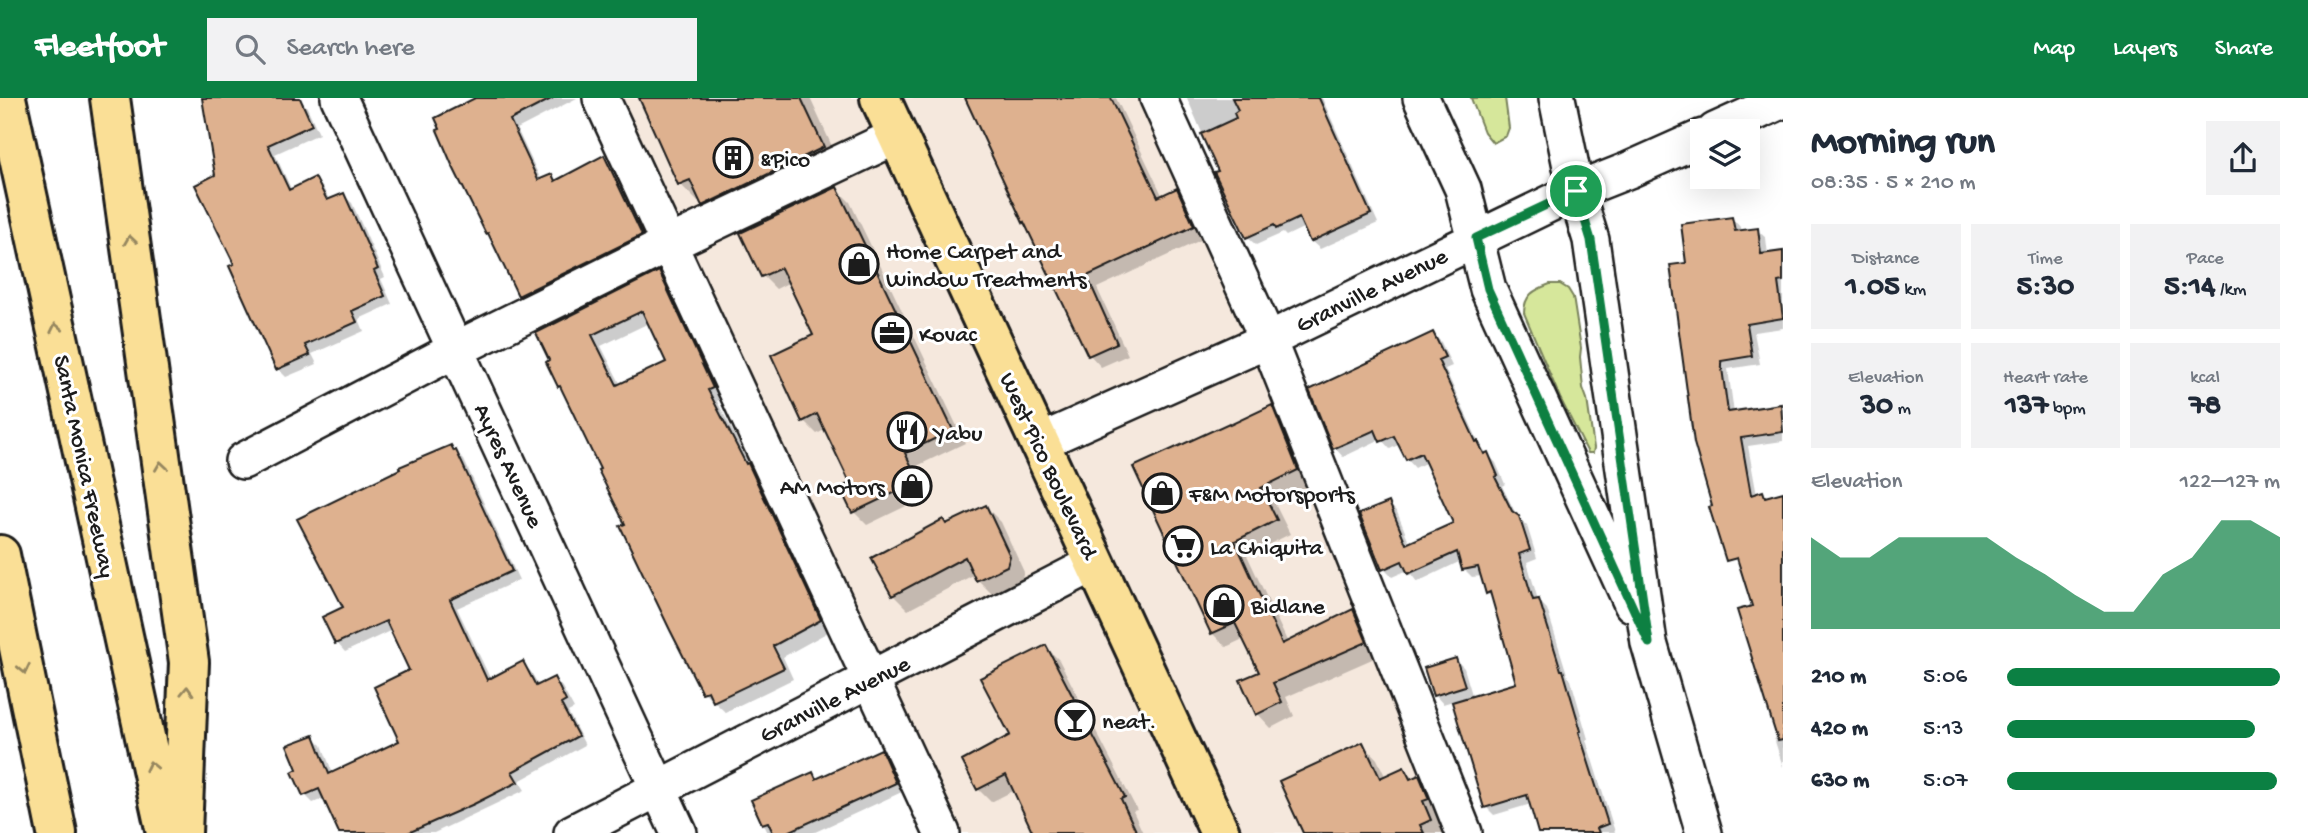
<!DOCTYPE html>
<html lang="en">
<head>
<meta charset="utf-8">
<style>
  body { margin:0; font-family:"Gochi Hand",sans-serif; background:#f2f2f3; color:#1f2937; height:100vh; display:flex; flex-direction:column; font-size:26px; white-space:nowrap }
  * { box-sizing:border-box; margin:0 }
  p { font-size:23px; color:#747a83 }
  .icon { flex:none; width:38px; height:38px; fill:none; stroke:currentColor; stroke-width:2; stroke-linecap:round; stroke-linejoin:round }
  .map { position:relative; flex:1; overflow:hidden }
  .details { display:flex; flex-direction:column; background:#fff; width:525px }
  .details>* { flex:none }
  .buttons { position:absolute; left:1690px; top:21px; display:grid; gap:14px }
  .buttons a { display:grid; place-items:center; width:70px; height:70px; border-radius:0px; background:#fff; box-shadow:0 7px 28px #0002; font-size:35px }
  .pin { position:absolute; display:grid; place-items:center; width:60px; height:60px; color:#fff; margin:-30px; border:4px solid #fff; border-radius:50%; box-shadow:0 2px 7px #0007 }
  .round { display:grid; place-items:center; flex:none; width:74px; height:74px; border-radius:0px; background:#f2f2f3 }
  .overview { display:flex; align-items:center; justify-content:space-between; height:119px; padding:0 28px }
  h1 { font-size:38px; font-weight:800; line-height:52px }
  .metrics { display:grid; grid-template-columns:repeat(3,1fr); gap:10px; height:119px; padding:7px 28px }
  .metrics div { display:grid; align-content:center; border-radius:0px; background:#f2f2f3; text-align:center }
  .metrics b { font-size:30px; font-weight:800 }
  .metrics small { font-size:19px; font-weight:400 }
  .metrics p { font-size:19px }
  .chart { height:196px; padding:14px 28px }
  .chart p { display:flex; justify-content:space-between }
  .chart svg { width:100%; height:126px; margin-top:7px; fill:#0b8043; opacity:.7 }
  ul { padding:0 28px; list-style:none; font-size:23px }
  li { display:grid; grid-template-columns:112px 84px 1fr; align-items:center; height:52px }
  li i { height:18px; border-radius:9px; background:#0b8043 }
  header { display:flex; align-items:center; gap:42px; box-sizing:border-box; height:98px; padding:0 35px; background:#0b8043; color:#fff }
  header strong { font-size:33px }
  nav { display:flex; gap:38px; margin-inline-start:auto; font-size:24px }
  .search { width:490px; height:63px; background:#f2f2f3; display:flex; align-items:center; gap:18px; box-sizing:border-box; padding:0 24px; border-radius:0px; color:#747a83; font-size:26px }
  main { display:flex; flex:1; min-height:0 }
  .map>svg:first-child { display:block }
  .built { fill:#f5e8dd }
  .green { fill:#d6e79b; stroke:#79825c; stroke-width:2 }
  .shadow { fill:#0003; fill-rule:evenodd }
  .building { fill:#deb18f; stroke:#1c1c1c; stroke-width:2; fill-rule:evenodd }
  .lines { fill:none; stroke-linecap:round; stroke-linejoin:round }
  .minor-casing { stroke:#1c1c1c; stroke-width:40 }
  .major-casing { stroke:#1c1c1c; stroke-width:44 }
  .highway-casing { stroke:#1c1c1c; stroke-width:44 }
  .minor { stroke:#fff; stroke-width:35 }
  .major { stroke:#fadf96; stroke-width:38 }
  .highway { stroke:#fadf96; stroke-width:38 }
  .oneway { stroke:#96875f }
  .route-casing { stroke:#fff; stroke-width:14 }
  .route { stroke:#0b8043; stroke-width:9 }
  .labels { text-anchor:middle; stroke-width:6; stroke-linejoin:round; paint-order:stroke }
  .poi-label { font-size:24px; fill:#1c1c1c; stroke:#fff; text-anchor:start }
  .street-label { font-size:24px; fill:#1c1c1c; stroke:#fff }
</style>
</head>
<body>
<header>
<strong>Fleetfoot</strong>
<div class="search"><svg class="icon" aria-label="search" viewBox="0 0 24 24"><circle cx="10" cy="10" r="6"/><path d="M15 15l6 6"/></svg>Search here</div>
<nav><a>Map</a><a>Layers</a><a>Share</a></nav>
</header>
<main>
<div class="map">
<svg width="1783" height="735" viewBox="0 0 1783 735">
  <rect width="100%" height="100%" fill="#fff"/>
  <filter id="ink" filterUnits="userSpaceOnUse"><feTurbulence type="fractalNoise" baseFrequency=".0143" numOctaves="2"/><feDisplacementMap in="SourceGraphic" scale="14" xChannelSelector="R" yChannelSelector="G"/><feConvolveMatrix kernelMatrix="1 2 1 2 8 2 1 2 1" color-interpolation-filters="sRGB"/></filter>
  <g filter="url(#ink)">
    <path class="built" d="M620,0H1144L1249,230L1448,735H956Z"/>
    <path class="green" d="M1471,0H1505L1509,30L1506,38L1493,45L1484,34Z
      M1550,186H1560L1568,191L1573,199L1581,250L1580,259L1583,290L1587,301L1594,350L1593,355H1588L1560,300L1524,215C1524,197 1534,192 1550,186Z"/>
    <path class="shadow" d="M204,0L299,1L307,9L319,36L275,56L292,93L315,81L323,90L330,103L343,97L352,105L385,179L381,181L392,206L359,221L364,233L312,256L317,266L286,279L278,271L236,167L217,78Z
      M474,0H577L517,31L541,82L552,78L558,84L604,59L612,67L649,146L528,206L519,197L492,139Z
      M641,0H810L841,68L722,126L701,103L699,105L680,86Z
      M967,0H1116L1163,99L1177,92L1188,104L1205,140L1097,190L1128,257L1101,269L1090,257Z
      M1187,0H1322L1378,125L1320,151L1311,143L1305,129L1286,138L1283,135L1256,147L1247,139Z
      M837,91L850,104L965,345L917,368L931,396L867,427L854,414L843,391L853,386L826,331L817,336L804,323L815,238L790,184L776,191L763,178Z
      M1732,120L1740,129L1741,134L1757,132L1766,140L1768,157L1783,155V230L1754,234L1760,266L1728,271L1734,315L1780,308L1783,310V343L1748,348L1762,425L1728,437L1688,167Z
      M659,175L669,186L722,300L717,303L753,372L758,377L830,533L783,559L793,581L725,614L704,594L628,426L564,292L559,288L548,265ZM649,225L669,265L621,287L601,248Z
      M1433,236L1441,244L1452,268L1445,271L1481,349L1496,365L1505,386L1502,388L1518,420L1527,428L1537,460L1527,464L1538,502L1547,511L1568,579L1571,582L1588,641L1586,642L1615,734L1540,735L1531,706L1494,717L1486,709L1453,603L1443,606L1435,597L1456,562L1464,570L1473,600L1518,586L1494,501L1487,495L1482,478L1472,479L1464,471L1461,463L1417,484L1408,472L1392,479L1384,471L1389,406L1397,414L1410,446L1455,426L1427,364L1415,370L1407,361L1400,346L1390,351L1381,341L1343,359L1335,350L1312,293Z
      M1272,309L1286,323L1311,386L1274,404L1290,436L1247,457L1288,545L1353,514L1367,527L1379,558L1286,599L1294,618L1271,630L1258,616L1261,575L1243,541L1226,549L1212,535L1231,329Z
      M451,349L464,362L519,482L457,510L491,582L523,566L531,574L539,588L554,581L562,589L574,611L568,614L585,647L519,683L525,692L434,735H341L325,700L313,705L305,697L294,674L299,672L313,639L322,647L333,676L402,644L411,573L392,532L345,554L337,545L325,520L345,510Z
      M986,409L1001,424L1024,474L1021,483L993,497L978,482L975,476L908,512L893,497Z
      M1783,450V669L1774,640H1777L1739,513L1754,509Z
      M1046,549L1059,562L1137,712L1133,713L1143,735H1041L1015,692L991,704L978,691L1012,637Z
      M1363,646L1377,661L1386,680L1404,671L1414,681L1419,679L1433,693L1442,715L1436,717L1444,735H1306Z
      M881,654L889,662L904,693L813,735H768L753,703L812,676L818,682Z"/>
    <path class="building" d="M202,0H300L312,27L268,47L289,92L315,79L327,102L344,95L378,171L374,173L385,198L352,213L357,224L305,247L310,257L276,272L229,168L234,166L195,87L215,77Z
      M475,0H553L510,22L538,82L552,76L555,83L604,57L642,137L518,198L488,135L486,136L452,67L437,32L440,31L435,20Z
      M639,0H801L824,49L702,108L690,82L678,87Z
      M965,0H1111L1158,99L1177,90L1194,128L1087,178L1117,245L1088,258L1024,124L1023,125Z
      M1232,0H1319L1371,116L1310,144L1299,120L1276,131L1274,127L1246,140L1214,74L1218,73L1201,36L1236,20L1234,15L1238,12Z
      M837,89L953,332L905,355L919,383L852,415L840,390L850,385L817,316L802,324L771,257L813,237L781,170L761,179L740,135Z
      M1732,119L1735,133L1758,130L1761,156L1783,153V183L1778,184L1783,220L1747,226L1752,258L1721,263L1728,314L1781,306L1783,334L1741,340L1751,397L1763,393L1765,399L1783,394V642L1778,643L1737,512L1752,508L1737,460L1726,463L1709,409L1712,408L1694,345L1670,167L1686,165L1681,126Z
      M659,173L713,290L708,292L746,366L748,365L821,522L773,548L784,570L713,604L708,593L702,595L670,532L620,428L625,426L598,372L600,371L560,288L558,289L546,264L549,262L536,235ZM642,213L666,264L617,287L592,237Z
      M1433,234L1445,259L1438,262L1476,344L1478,343L1484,356L1488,354L1498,378L1495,379L1512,413L1519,418L1530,452L1519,456L1533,502L1539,501L1561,572H1563L1581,633L1579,634L1608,726L1597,730L1599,735H1538L1527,697L1484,710L1452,604L1516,585L1490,494L1486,496L1478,469L1462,472L1457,454L1408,476L1402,463L1382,472L1359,416L1389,404L1406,446L1453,425L1421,355L1406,362L1394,338L1380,344L1375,332L1333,351L1309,292Z
      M1272,307L1298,372L1261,390L1277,422L1235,443L1282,546L1353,511L1367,544L1273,585L1282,604L1256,617L1240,582L1259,574L1235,525L1211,536L1133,369L1229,325L1230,327Z
      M451,347L454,353L456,352L512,473L450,502L487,582L523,563L536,588L554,579L566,603L561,606L578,638L512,674L518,684L474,706L408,735H339L319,691L303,698L292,674L297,671L287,647L314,637L329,676L399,643L374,589L409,572L386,523L335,546L322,519L343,509L297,421L400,371L399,369Z
      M986,407L1010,458L1007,468L976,483L965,459L892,498L871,460L943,421L946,426Z
      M1046,547L1125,699L1121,701L1137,735H1033L1006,677L977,692L962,663L1010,637L980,580Z
      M1456,560L1465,588L1433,598L1424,570Z
      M1363,644L1380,680L1404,669L1410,681L1419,677L1429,701L1423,703L1431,722L1420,727L1424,735H1303L1279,683Z
      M881,651L896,685L786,735H773L768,724L762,726L751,702L813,674L816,681Z"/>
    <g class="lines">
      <g class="minor-casing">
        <path id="minor" d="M339,0L679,735
          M601,0L942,735
          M1158,0L1268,242L1464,735
          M1421,0L1463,91L1488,191L1632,506
          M1557,0L1576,93L1591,142L1649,545L1704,735
          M1715,33L1783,2
          M1040,344L1268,242L1576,93L1629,72L1703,39
          M243,363L457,251L669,146L897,38
          M572,735L1095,465"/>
      </g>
      <g class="major-casing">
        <path id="major" d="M880,0L1220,735"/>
      </g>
      <g class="highway-casing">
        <path id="highway" d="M6,0L166,735
          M110,0L189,564L182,735
          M0,457L57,735"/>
      </g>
      <use href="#minor" class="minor"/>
      <use href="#major" class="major"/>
      <use href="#highway" class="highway"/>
    </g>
    <defs><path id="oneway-chevron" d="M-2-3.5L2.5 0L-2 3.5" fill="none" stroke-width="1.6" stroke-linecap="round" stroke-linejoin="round" transform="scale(1.75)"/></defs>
    <g class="oneway">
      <use href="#oneway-chevron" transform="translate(130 142) rotate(-98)"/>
      <use href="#oneway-chevron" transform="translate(56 230) rotate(-102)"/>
      <use href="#oneway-chevron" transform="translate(161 368) rotate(-98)"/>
      <use href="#oneway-chevron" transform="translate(24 571) rotate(78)"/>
      <use href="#oneway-chevron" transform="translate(187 593) rotate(-88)"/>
      <use href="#oneway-chevron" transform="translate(151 668) rotate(-102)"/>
    </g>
  </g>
  <g class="lines" filter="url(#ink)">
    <g class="route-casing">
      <path id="route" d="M1576,93L1591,142L1649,545L1488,191L1476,140Z"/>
    </g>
    <use href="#route" class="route"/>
  </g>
  <defs>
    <g id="building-ring" transform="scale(2.0125)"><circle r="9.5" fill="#fff" stroke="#1c1c1c" stroke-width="1.5"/><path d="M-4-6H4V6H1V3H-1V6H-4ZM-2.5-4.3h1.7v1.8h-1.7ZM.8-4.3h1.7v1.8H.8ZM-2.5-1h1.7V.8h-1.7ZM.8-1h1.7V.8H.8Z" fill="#1c1c1c"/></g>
    <g id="shop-ring" transform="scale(2.0125)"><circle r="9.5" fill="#fff" stroke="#1c1c1c" stroke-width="1.5"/><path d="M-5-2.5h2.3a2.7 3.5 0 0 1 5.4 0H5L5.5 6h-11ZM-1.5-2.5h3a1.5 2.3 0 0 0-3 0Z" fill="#1c1c1c"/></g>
    <g id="office-ring" transform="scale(2.0125)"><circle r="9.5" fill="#fff" stroke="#1c1c1c" stroke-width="1.5"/><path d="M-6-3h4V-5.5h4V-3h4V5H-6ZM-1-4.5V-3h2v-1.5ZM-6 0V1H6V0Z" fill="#1c1c1c"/></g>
    <g id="restaurant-ring" transform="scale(2.0125)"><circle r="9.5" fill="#fff" stroke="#1c1c1c" stroke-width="1.5"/><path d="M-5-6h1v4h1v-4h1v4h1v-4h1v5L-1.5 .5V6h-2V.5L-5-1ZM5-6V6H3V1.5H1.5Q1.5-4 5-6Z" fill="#1c1c1c"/></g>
    <g id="supermarket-ring" transform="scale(2.0125)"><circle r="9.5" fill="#fff" stroke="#1c1c1c" stroke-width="1.5"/><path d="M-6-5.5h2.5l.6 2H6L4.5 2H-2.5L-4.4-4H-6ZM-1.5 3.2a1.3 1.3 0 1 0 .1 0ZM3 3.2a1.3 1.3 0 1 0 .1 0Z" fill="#1c1c1c"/></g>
    <g id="bar-ring" transform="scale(2.0125)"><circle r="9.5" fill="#fff" stroke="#1c1c1c" stroke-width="1.5"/><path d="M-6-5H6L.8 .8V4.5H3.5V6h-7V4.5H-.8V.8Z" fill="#1c1c1c"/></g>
  </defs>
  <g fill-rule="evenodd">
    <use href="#building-ring" x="733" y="60"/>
    <use href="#shop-ring" x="859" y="166"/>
    <use href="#office-ring" x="892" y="235"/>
    <use href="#restaurant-ring" x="907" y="334"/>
    <use href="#shop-ring" x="912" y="388"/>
    <use href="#shop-ring" x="1162" y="395"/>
    <use href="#supermarket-ring" x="1183" y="448"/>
    <use href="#shop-ring" x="1224" y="507"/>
    <use href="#bar-ring" x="1075" y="622"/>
  </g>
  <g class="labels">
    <g class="poi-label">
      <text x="760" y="68">&amp;Pico</text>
      <text x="886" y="160">Home Carpet and<tspan x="886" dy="28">Window Treatments</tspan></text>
      <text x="919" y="243">Kovac</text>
      <text x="934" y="342">Yabu</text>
      <text x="885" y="396" text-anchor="end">AM Motors</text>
      <text x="1189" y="403">F&amp;M Motorsports</text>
      <text x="1210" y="456">La Chiquita</text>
      <text x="1251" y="515">Bidlane</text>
      <text x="1102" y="630">neat.</text>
    </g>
    <g class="street-label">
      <text transform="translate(1371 191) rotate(-26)" y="8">Granville Avenue</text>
      <text transform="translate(510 367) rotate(65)" y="8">Ayres Avenue</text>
      <text transform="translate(1050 367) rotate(65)" y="8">West Pico Boulevard</text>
      <text transform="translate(86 368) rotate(78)" y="8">Santa Monica Freeway</text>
      <text transform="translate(834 600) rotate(-27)" y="8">Granville Avenue</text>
    </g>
  </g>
</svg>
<div class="buttons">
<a><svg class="icon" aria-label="layers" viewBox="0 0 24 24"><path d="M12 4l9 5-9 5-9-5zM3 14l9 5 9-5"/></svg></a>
</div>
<div class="pin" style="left:1576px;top:93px;background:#1e9e55"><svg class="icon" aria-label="arrive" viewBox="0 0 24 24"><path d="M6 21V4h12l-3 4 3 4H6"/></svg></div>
</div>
<section class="details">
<div class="overview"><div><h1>Morning run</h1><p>08:35 · 5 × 210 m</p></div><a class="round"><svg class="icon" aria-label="share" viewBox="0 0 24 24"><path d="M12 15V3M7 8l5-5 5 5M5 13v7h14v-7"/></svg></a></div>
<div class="metrics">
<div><p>Distance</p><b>1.05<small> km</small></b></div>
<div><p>Time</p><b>5:30</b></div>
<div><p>Pace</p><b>5:14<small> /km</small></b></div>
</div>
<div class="metrics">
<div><p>Elevation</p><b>30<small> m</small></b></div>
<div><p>Heart rate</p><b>137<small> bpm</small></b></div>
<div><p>kcal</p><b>78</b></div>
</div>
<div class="chart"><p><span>Elevation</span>122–127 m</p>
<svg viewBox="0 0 160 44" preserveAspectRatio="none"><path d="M0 44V12L10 19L20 19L30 12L40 12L50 12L60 12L70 19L80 25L90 32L100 38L110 38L120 25L130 19L140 6L150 6L160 12V44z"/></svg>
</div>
<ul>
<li><b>210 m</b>5:06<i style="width:100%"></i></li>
<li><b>420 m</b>5:13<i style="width:91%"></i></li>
<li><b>630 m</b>5:07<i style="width:99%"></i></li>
</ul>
</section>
</main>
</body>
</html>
